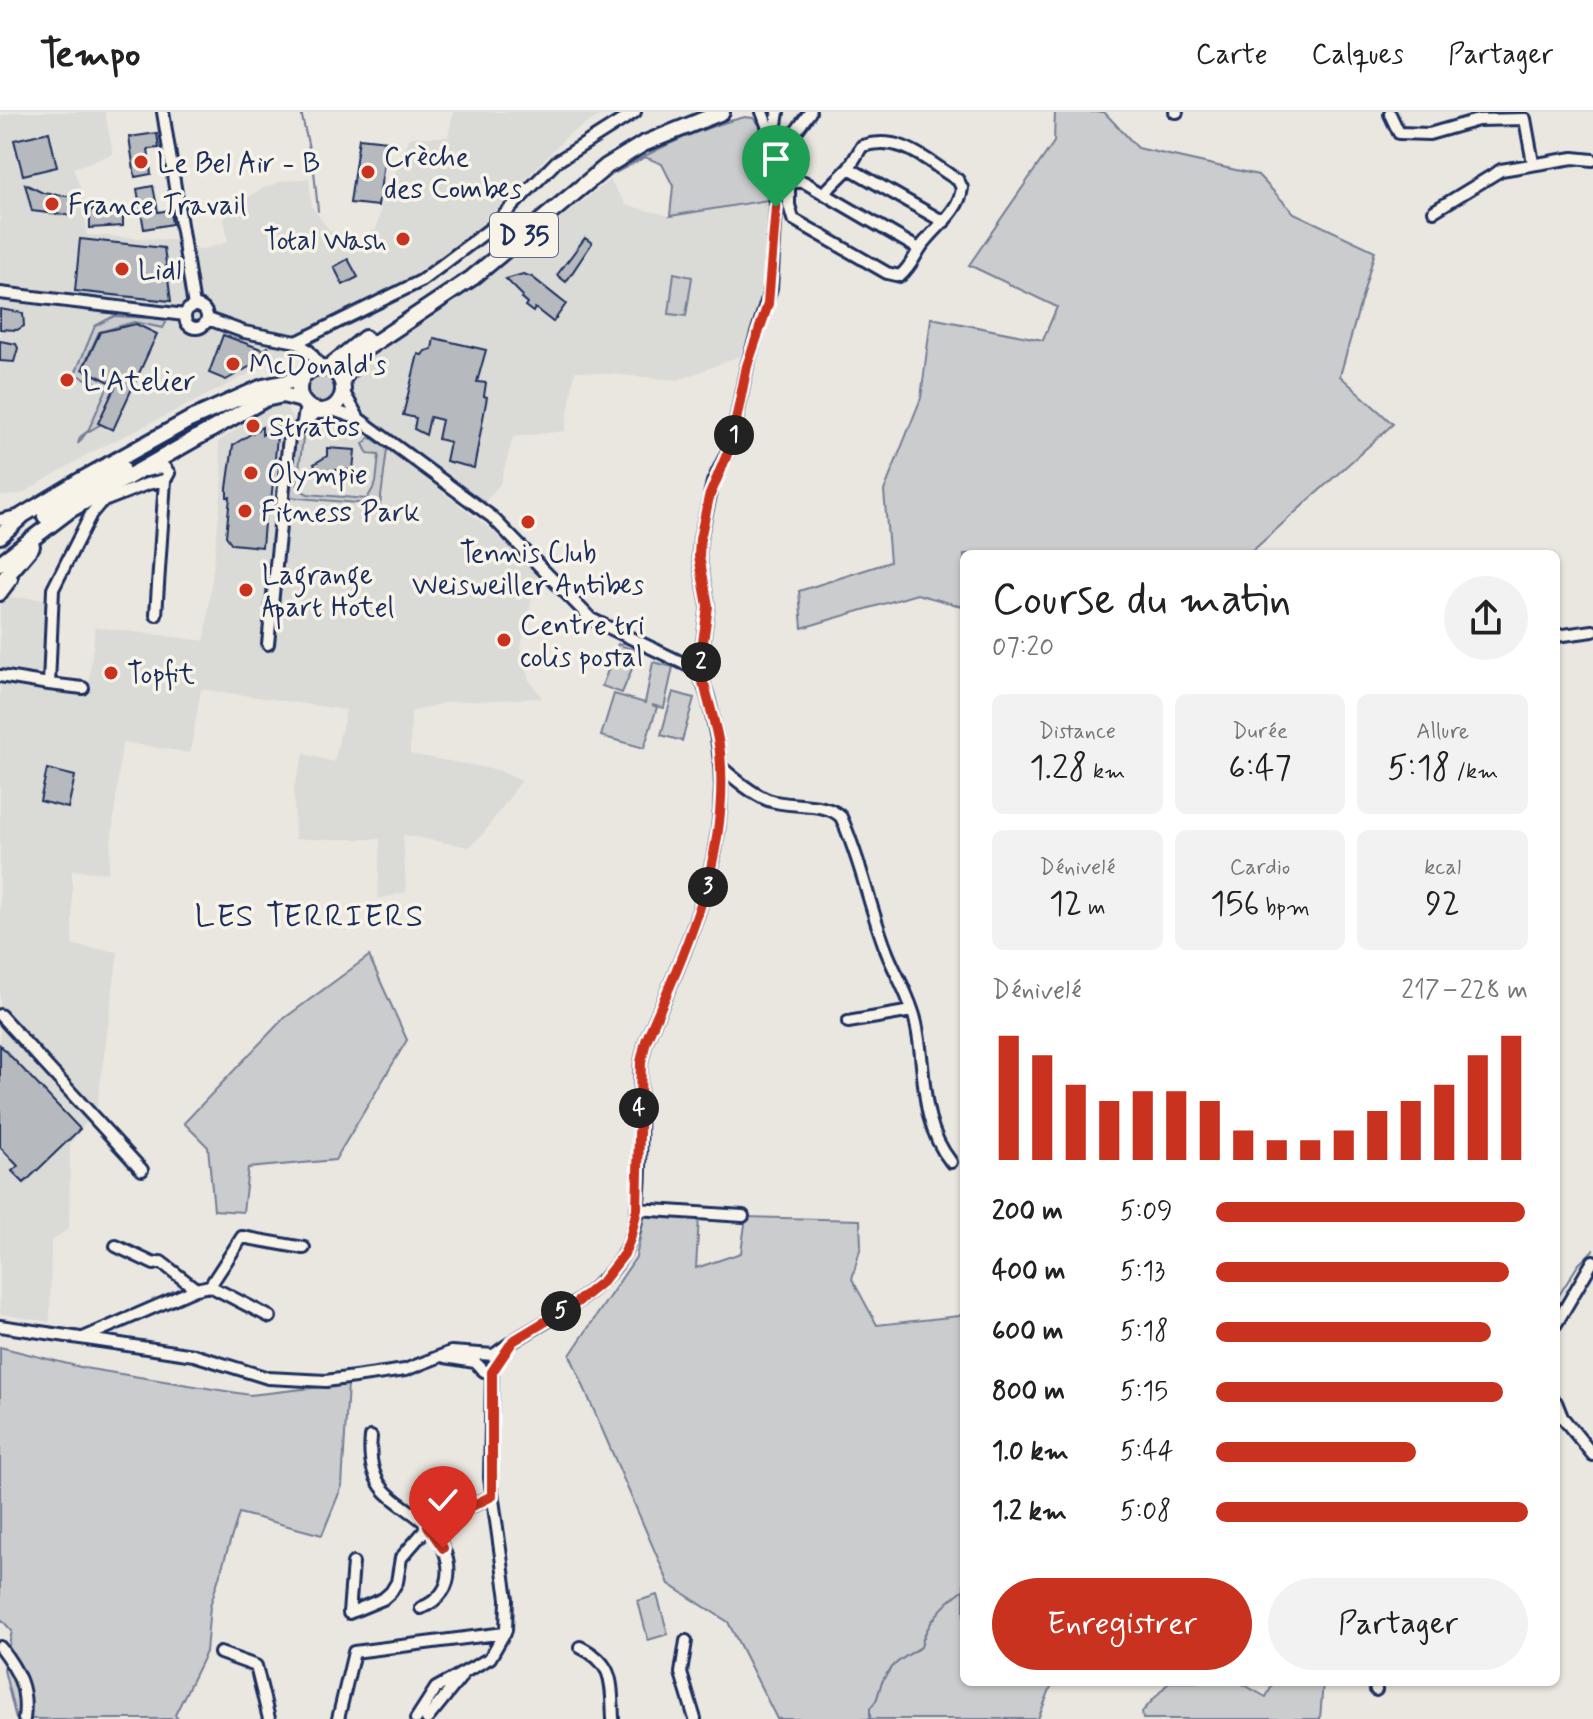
<!DOCTYPE html>
<html lang="fr">
<head>
<meta charset="utf-8">
<style>
  body { margin:0; font-family:Mynerve,sans-serif; background:#f2f2f2; color:#222; height:100vh; display:flex; flex-direction:column; font-size:30px; white-space:nowrap }
  * { box-sizing:border-box; margin:0 }
  p { font-size:26px; color:#767676 }
  .icon { flex:none; width:44px; height:44px; fill:none; stroke:currentColor; stroke-width:2; stroke-linecap:round; stroke-linejoin:round }
  .map { position:relative; flex:1; overflow:hidden }
  .details { position:absolute; left:960px; top:438px; width:600px; height:1136px; display:flex; flex-direction:column; background:#fff; border-radius:12px; box-shadow:0 2px 6px #0004 }
  .details>* { flex:none }
  .pin { position:absolute; display:grid; place-items:center; width:68px; height:68px; color:#fff; margin:-82px -34px; border-radius:50% 50% 50% 0; rotate:-45deg; box-shadow:0 0 8px #0007 }
  .pin .icon { rotate:45deg }
  .km { position:absolute; width:40px; height:40px; margin:-20px; border-radius:50%; background:#222; color:#fff; font-size:22px; line-height:40px; text-align:center }
  .round { display:grid; place-items:center; flex:none; width:84px; height:84px; border-radius:42px; background:#f2f2f2 }
  .overview { display:flex; align-items:center; justify-content:space-between; height:136px; padding:0 32px }
  h1 { font-size:44px; font-weight:600; line-height:60px }
  .stats { display:grid; grid-template-columns:repeat(3,1fr); gap:12px; height:136px; padding:8px 32px }
  .stats div { display:grid; align-content:center; border-radius:12px; background:#f2f2f2; text-align:center }
  .stats b { font-size:34px; font-weight:600 }
  .stats small { font-size:22px; font-weight:400 }
  .stats p { font-size:22px }
  .chart { height:224px; padding:16px 32px }
  .chart p { display:flex; justify-content:space-between }
  .chart svg { width:100%; height:144px; margin-top:8px; stroke:#c8321e; stroke-width:6 }
  .button { display:flex; gap:16px; margin-top:auto; padding:16px 32px }
  .button a { flex:1; height:92px; border-radius:48px; background:#c8321e; color:#fff; font-size:32px; font-weight:600; line-height:92px; text-align:center }
  .button a+a { background:#f2f2f2; color:#222 }
  ul { padding:0 32px; list-style:none; font-size:26px }
  li { display:grid; grid-template-columns:128px 96px 1fr; align-items:center; height:60px }
  li i { height:20px; border-radius:10px; background:#c8321e }
  header { display:flex; align-items:center; gap:48px; box-sizing:border-box; height:112px; padding:0 40px; background:#fff; border-bottom:2px solid #e0e0e0 }
  header strong { font-size:38px }
  nav { display:flex; gap:44px; margin-inline-start:auto; font-size:28px }
  .map>svg:first-child { display:block }
  .built { fill:#dadad6 }
  .green { fill:#cbcccd; stroke:#737e96; stroke-width:2 }
  .lines { fill:none; stroke-linecap:round; stroke-linejoin:round }
  .stream { stroke:#6d7892; stroke-width:2 }
  .building { fill:#b6babf; stroke:#1b2f5e; stroke-width:2 }
  .minor-casing { stroke:#1b2f5e; stroke-width:16 }
  .major-casing { stroke:#1b2f5e; stroke-width:20 }
  .minor { stroke:#f7f3e8; stroke-width:10 }
  .major { stroke:#f7f3e8; stroke-width:14 }
  .route-casing { stroke:#fff; stroke-width:16 }
  .route { stroke:#c8321e; stroke-width:10 }
  .poi-dot { fill:#c8321e; stroke:#f7f3e8; stroke-width:3 }
  .labels { text-anchor:middle; stroke-width:7; stroke-linejoin:round; paint-order:stroke }
  .shield { fill:#f7f3e8; stroke:#5d6a87; stroke-width:2 }
  .shield-label { font-size:26px; font-weight:bold; fill:#1b2f5e }
  .poi-label { font-size:28px; fill:#1b2f5e; stroke:#f7f3e8; text-anchor:start }
  .quarter-label { font-size:32px; letter-spacing:2px; fill:#1b2f5e; stroke:#f7f3e8 }
</style>
</head>
<body>
<header>
<strong>Tempo</strong>
<nav><a>Carte</a><a>Calques</a><a>Partager</a></nav>
</header>
<div class="map">
<svg width="1593" height="1607" viewBox="0 0 1593 1607">
  <rect width="100%" height="100%" fill="#eae7e0"/>
  <filter id="ink" filterUnits="userSpaceOnUse"><feTurbulence type="fractalNoise" baseFrequency=".0125" numOctaves="2"/><feDisplacementMap in="SourceGraphic" scale="16" xChannelSelector="R" yChannelSelector="G"/><feConvolveMatrix kernelMatrix="1 2 1 2 8 2 1 2 1" color-interpolation-filters="sRGB"/></filter>
  <g filter="url(#ink)">
    <path class="built" d="M15,0H105L113,42L73,56L83,83L87,123L187,129L199,138L228,130L221,89L249,85L259,78L283,69L309,66L312,95L330,119L360,125L376,118L382,91L410,25H448L453,0H606L569,22L493,101L481,118L416,166L302,221L294,240L88,342L23,381L8,384L0,383V4Z
      M610,68L626,93L670,104L768,88L759,204L740,244L679,268L575,259L565,319L513,325L500,372L484,391L362,300L354,291L351,272L360,255L380,231L429,208Z
      M273,292L285,295L294,307L310,316L322,308L340,306L358,314L539,455L521,535L529,568L542,586L448,590L411,600L410,642L498,658L521,669L483,722L469,735L403,723L406,780L378,787L380,727H295L294,675L304,642L334,650L346,598L201,577L190,641L122,630L108,761L72,758V833L118,840L97,996L70,1032L69,1116L51,1129L50,1210L0,1202V488L2,485L48,487L43,567L89,572L95,515L205,529L223,366L218,330Z"/>
    <path class="green" d="M1055,0H1104L1138,36L1258,63L1294,101L1375,139L1340,264L1393,312L1249,442H964V495L917,482L802,516L799,479L890,450L884,379L921,286L931,206L1043,228L1057,195L969,153L1054,30Z
      M745,5L753,6L760,13L768,88L670,104L673,74L662,52L645,45L615,61C655,37 699,16 745,5Z
      M674,161L692,165L686,204L669,202Z
      M114,204L168,207L163,216L134,210L99,220L82,257L116,273L101,312L86,321L78,332L80,325L88,319L107,276L75,262L95,214Z
      M304 277a17 17 0 1 1 34 0a17 17 0 1 1-34 0Z
      M299,323L303,326L297,372L300,378L308,382L367,387L376,371L379,343L368,342L363,332L370,325L387,337L380,393L288,385L292,331Z
      M618,532L639,540L622,581L602,574Z
      M653,550L673,555L664,596L652,593L657,595L644,636L601,624L614,582L645,591Z
      M673,580L694,586L682,629L661,623Z
      M369,844L407,928L335,1048L248,1056L243,1100L214,1098L208,1035L184,1011L282,908Z
      M645,1102L699,1105L696,1156L741,1141L746,1105L860,1108L861,1134L852,1167L877,1213L959,1204L964,1200V1570H1053L1038,1607H777L728,1510L669,1472L570,1243L636,1145Z
      M0,1235L84,1256L250,1283L348,1272L342,1374L322,1423L239,1401L210,1494L206,1540L175,1603L178,1607H16L4,1558L12,1519L0,1506Z
      M657,1483L668,1522L648,1528L638,1489Z
      M1169,1570H1239L1266,1585L1274,1570H1323L1320,1607H1143L1142,1600Z"/>
    <g class="lines">
      <path class="stream" d="M301,0L314,59L318,99
        M1556,1188L1578,1153L1593,1138
        M870,1607V1596C880,1587 877,1580 883,1568C893,1550 905,1545 921,1535C925,1512 945,1491 964,1477"/>
    </g>
    <path class="building" d="M49,20L57,55L23,63L14,28Z
      M157,21L159,36L148,37L151,62L135,65L129,25Z
      M359,26L387,29L378,94L350,91Z
      M25,72L43,81L74,85L73,104L32,99Z
      M153,74L158,100L170,98L172,112L144,117L137,77Z
      M90,98H123V114L90,116Z
      M585,126L592,131L566,170L557,163Z
      M80,127L164,136L171,189L75,179Z
      M348,147L358,165L343,173L334,155Z
      M523,162L532,165L566,192L553,210L535,196L533,200L525,194L527,191L521,186L523,184L506,167Z
      M0,197L23,201L24,214L17,218L0,217Z
      M136,212L157,222L113,318L98,311L116,273L83,257L100,220Z
      M223,223L264,238L268,235L272,242L226,268L209,261Z
      M434,226L486,238L477,270L486,271L484,284L487,285L474,356L446,349L450,330L438,327L442,308L430,305L426,323L414,317L416,306L403,303L418,242L422,243L425,239L432,237Z
      M0,229L16,232L18,236L14,250L0,249Z
      M278,313L272,380L271,388H266L262,435L232,432L226,424L230,385H227V376L233,333L262,315V323Z
      M327,336L355,338L353,358H330V362L317,359L314,352L327,344Z
      M47,657L75,664L68,696L40,689Z
      M0,933L80,1017L24,1071L12,1059L18,1054L0,1035Z"/>
    <g class="lines">
      <g class="minor-casing">
        <path id="minor" d="M163,0L194,194
          M762,0L771,24
          M1175,0H1177
          M1390,2L1399,21L1429,22L1478,8L1525,7L1533,51
          M773,39L789,29L810,0
          M849,56L944,110
          M783,69L804,70L919,137
          M789,71V93L793,107L887,161L900,164C910,155 912,149 919,138C931,118 959,102 962,76L958,68C925,48 902,22 862,34L849,56L824,81
          M1434,99L1501,58L1573,46L1593,48
          M0,181L185,203
          M185 205a11 11 0 1 1 22 0a11 11 0 1 1-22 0Z
          M208,207L244,220L297,230L309,239L321,255
          M297,230L421,169L490,117L556,50L635,0
          M343,279L359,307
          M330,297L359,307L492,405L591,507L691,555
          M303,310L306,294
          M145,359L164,355L169,361L165,368L156,503
          M0,408L21,403
          M0,483L12,467
          M1556,524L1593,519
          M268,532L289,325L318,299
          M700,552L708,494L699,444L700,427L713,370L731,333L747,254L771,176L776,95L773,31L778,0
          M0,564L49,572
          M83,576L49,572L53,477L91,402L101,390L147,372L165,368
          M721,655C735,667 751,681 768,688C789,696 826,689 841,705C861,748 869,794 886,838C895,862 910,884 916,911C927,960 918,1008 951,1050
          M0,903L142,1058
          M848,910L912,899
          M637,1097L743,1104
          M116,1134L154,1152L161,1150L196,1177
          M210,1174L270,1205
          M1556,1212L1593,1149
          M0,1214L194,1243L268,1266L326,1269L405,1258L451,1240L494,1243
          M83,1226L196,1177L210,1174L242,1125L304,1136
          M494,1243C521,1221 554,1208 581,1187C597,1174 612,1161 623,1143C649,1102 637,1001 641,950L646,929C690,828 740,724 714,612C710,595 708,579 700,565
          M445,1245L475,1250L484,1259L492,1260
          M1556,1290L1562,1305L1593,1343
          M371,1325C369,1344 371,1363 384,1378C396,1392 415,1400 428,1414C453,1441 460,1480 421,1496
          M353,1451L349,1501L383,1487L391,1480L397,1470L401,1446L446,1394H472L492,1384
          M686,1529L681,1561L695,1607
          M0,1535C18,1559 28,1576 24,1607
          M580,1535C615,1552 611,1571 613,1607
          M220,1541L256,1554L269,1607
          M1374,1570L1376,1578
          M338,1607L354,1540L505,1521
          M416,1607L436,1576L490,1546L506,1518L507,1487L490,1366L492,1260
          M427,1607L461,1565"/>
      </g>
      <g class="major-casing">
        <path id="major" d="M299 277a22 22 0 1 1 44 0a22 22 0 1 1-44 0Z
          M328,256L365,226
          M342,268L364,238L472,166L607,54L643,32L722,0
          M45,404L122,356
          M0,424L23,403L81,368L189,308L263,275L301,267
          M0,451L70,398L265,287L283,283L302,288
          M0,472L32,434"/>
      </g>
      <use href="#minor" class="minor"/>
      <use href="#major" class="major"/>
    </g>
  </g>
  <g class="lines" filter="url(#ink)">
    <g class="route-casing">
      <path id="route" d="M443,1436L428,1414L446,1394H472L492,1384V1260L513,1229L576,1191L603,1169L624,1142L630,1127L637,1097L641,950L646,929C686,837 730,745 720,641C718,619 710,597 705,575L700,565L705,558L700,552L708,494L699,444L700,427L709,385L731,333L747,254L768,192L776,95"/>
    </g>
    <use href="#route" class="route"/>
  </g>
  <g class="poi-dot">
    <circle cx="141" cy="50" r="8"/>
    <circle cx="368" cy="60" r="8"/>
    <circle cx="52" cy="92" r="8"/>
    <circle cx="403" cy="127" r="8"/>
    <circle cx="122" cy="157" r="8"/>
    <circle cx="233" cy="252" r="8"/>
    <circle cx="67" cy="268" r="8"/>
    <circle cx="253" cy="314" r="8"/>
    <circle cx="251" cy="361" r="8"/>
    <circle cx="245" cy="399" r="8"/>
    <circle cx="528" cy="410" r="8"/>
    <circle cx="246" cy="478" r="8"/>
    <circle cx="504" cy="528" r="8"/>
    <circle cx="111" cy="561" r="8"/>
  </g>
  <g class="labels">
    <rect class="shield" x="490" y="101" width="68" height="44" rx="6"/>
    <g class="shield-label">
      <text x="524" y="132">D 35</text>
    </g>
    <g class="poi-label">
      <text x="384" y="54">Crèche<tspan x="384" dy="32">des Combes</tspan></text>
      <text x="157" y="60">Le Bel Air - B</text>
      <text x="68" y="102">France Travail</text>
      <text x="387" y="137" text-anchor="end">Total Wash</text>
      <text x="138" y="167">Lidl</text>
      <text x="249" y="262">McDonald's</text>
      <text x="83" y="278">L'Atelier</text>
      <text x="269" y="324">Stratos</text>
      <text x="267" y="371">Olympie</text>
      <text x="261" y="409">Fitness Park</text>
      <text x="528" y="450" text-anchor="middle">Tennis Club<tspan x="528" dy="32">Weisweiller Antibes</tspan></text>
      <text x="262" y="472">Lagrange<tspan x="262" dy="32">Apart Hotel</tspan></text>
      <text x="520" y="522">Centre tri<tspan x="520" dy="32">colis postal</tspan></text>
      <text x="127" y="571">Topfit</text>
    </g>
    <g class="quarter-label">
      <text x="310" y="814">LES TERRIERS</text>
    </g>
  </g>
</svg>
<div class="pin" style="left:776px;top:95px;background:#1e9e55"><svg class="icon" aria-label="arrive" viewBox="0 0 24 24"><path d="M6 21V4h12l-3 4 3 4H6"/></svg></div>
<div class="pin" style="left:443px;top:1436px;background:#d93025"><svg class="icon" aria-label="check" viewBox="0 0 24 24"><path d="M5 12l5 5 9-10"/></svg></div>
<b class="km" style="left:734px;top:323px">1</b>
<b class="km" style="left:701px;top:550px">2</b>
<b class="km" style="left:708px;top:775px">3</b>
<b class="km" style="left:639px;top:996px">4</b>
<b class="km" style="left:561px;top:1199px">5</b>
<section class="details">
<div class="overview"><div><h1>Course du matin</h1><p>07:20</p></div><a class="round"><svg class="icon" aria-label="share" viewBox="0 0 24 24"><path d="M12 15V3M7 8l5-5 5 5M5 13v7h14v-7"/></svg></a></div>
<div class="stats">
<div><p>Distance</p><b>1.28<small> km</small></b></div>
<div><p>Durée</p><b>6:47</b></div>
<div><p>Allure</p><b>5:18<small> /km</small></b></div>
</div>
<div class="stats">
<div><p>Dénivelé</p><b>12<small> m</small></b></div>
<div><p>Cardio</p><b>156<small> bpm</small></b></div>
<div><p>kcal</p><b>92</b></div>
</div>
<div class="chart"><p><span>Dénivelé</span>217–228 m</p>
<svg viewBox="0 0 160 44" preserveAspectRatio="none"><path d="M5 44V6M15 44V12M25 44V21M35 44V26M45 44V23M55 44V23M65 44V26M75 44V35M85 44V38M95 44V38M105 44V35M115 44V29M125 44V26M135 44V21M145 44V12M155 44V6"/></svg>
</div>
<ul>
<li><b>200 m</b>5:09<i style="width:99%"></i></li>
<li><b>400 m</b>5:13<i style="width:94%"></i></li>
<li><b>600 m</b>5:18<i style="width:88%"></i></li>
<li><b>800 m</b>5:15<i style="width:92%"></i></li>
<li><b>1.0 km</b>5:44<i style="width:64%"></i></li>
<li><b>1.2 km</b>5:08<i style="width:100%"></i></li>
</ul>
<div class="button"><a>Enregistrer</a><a>Partager</a></div>
</section>
</div>
</body>
</html>
